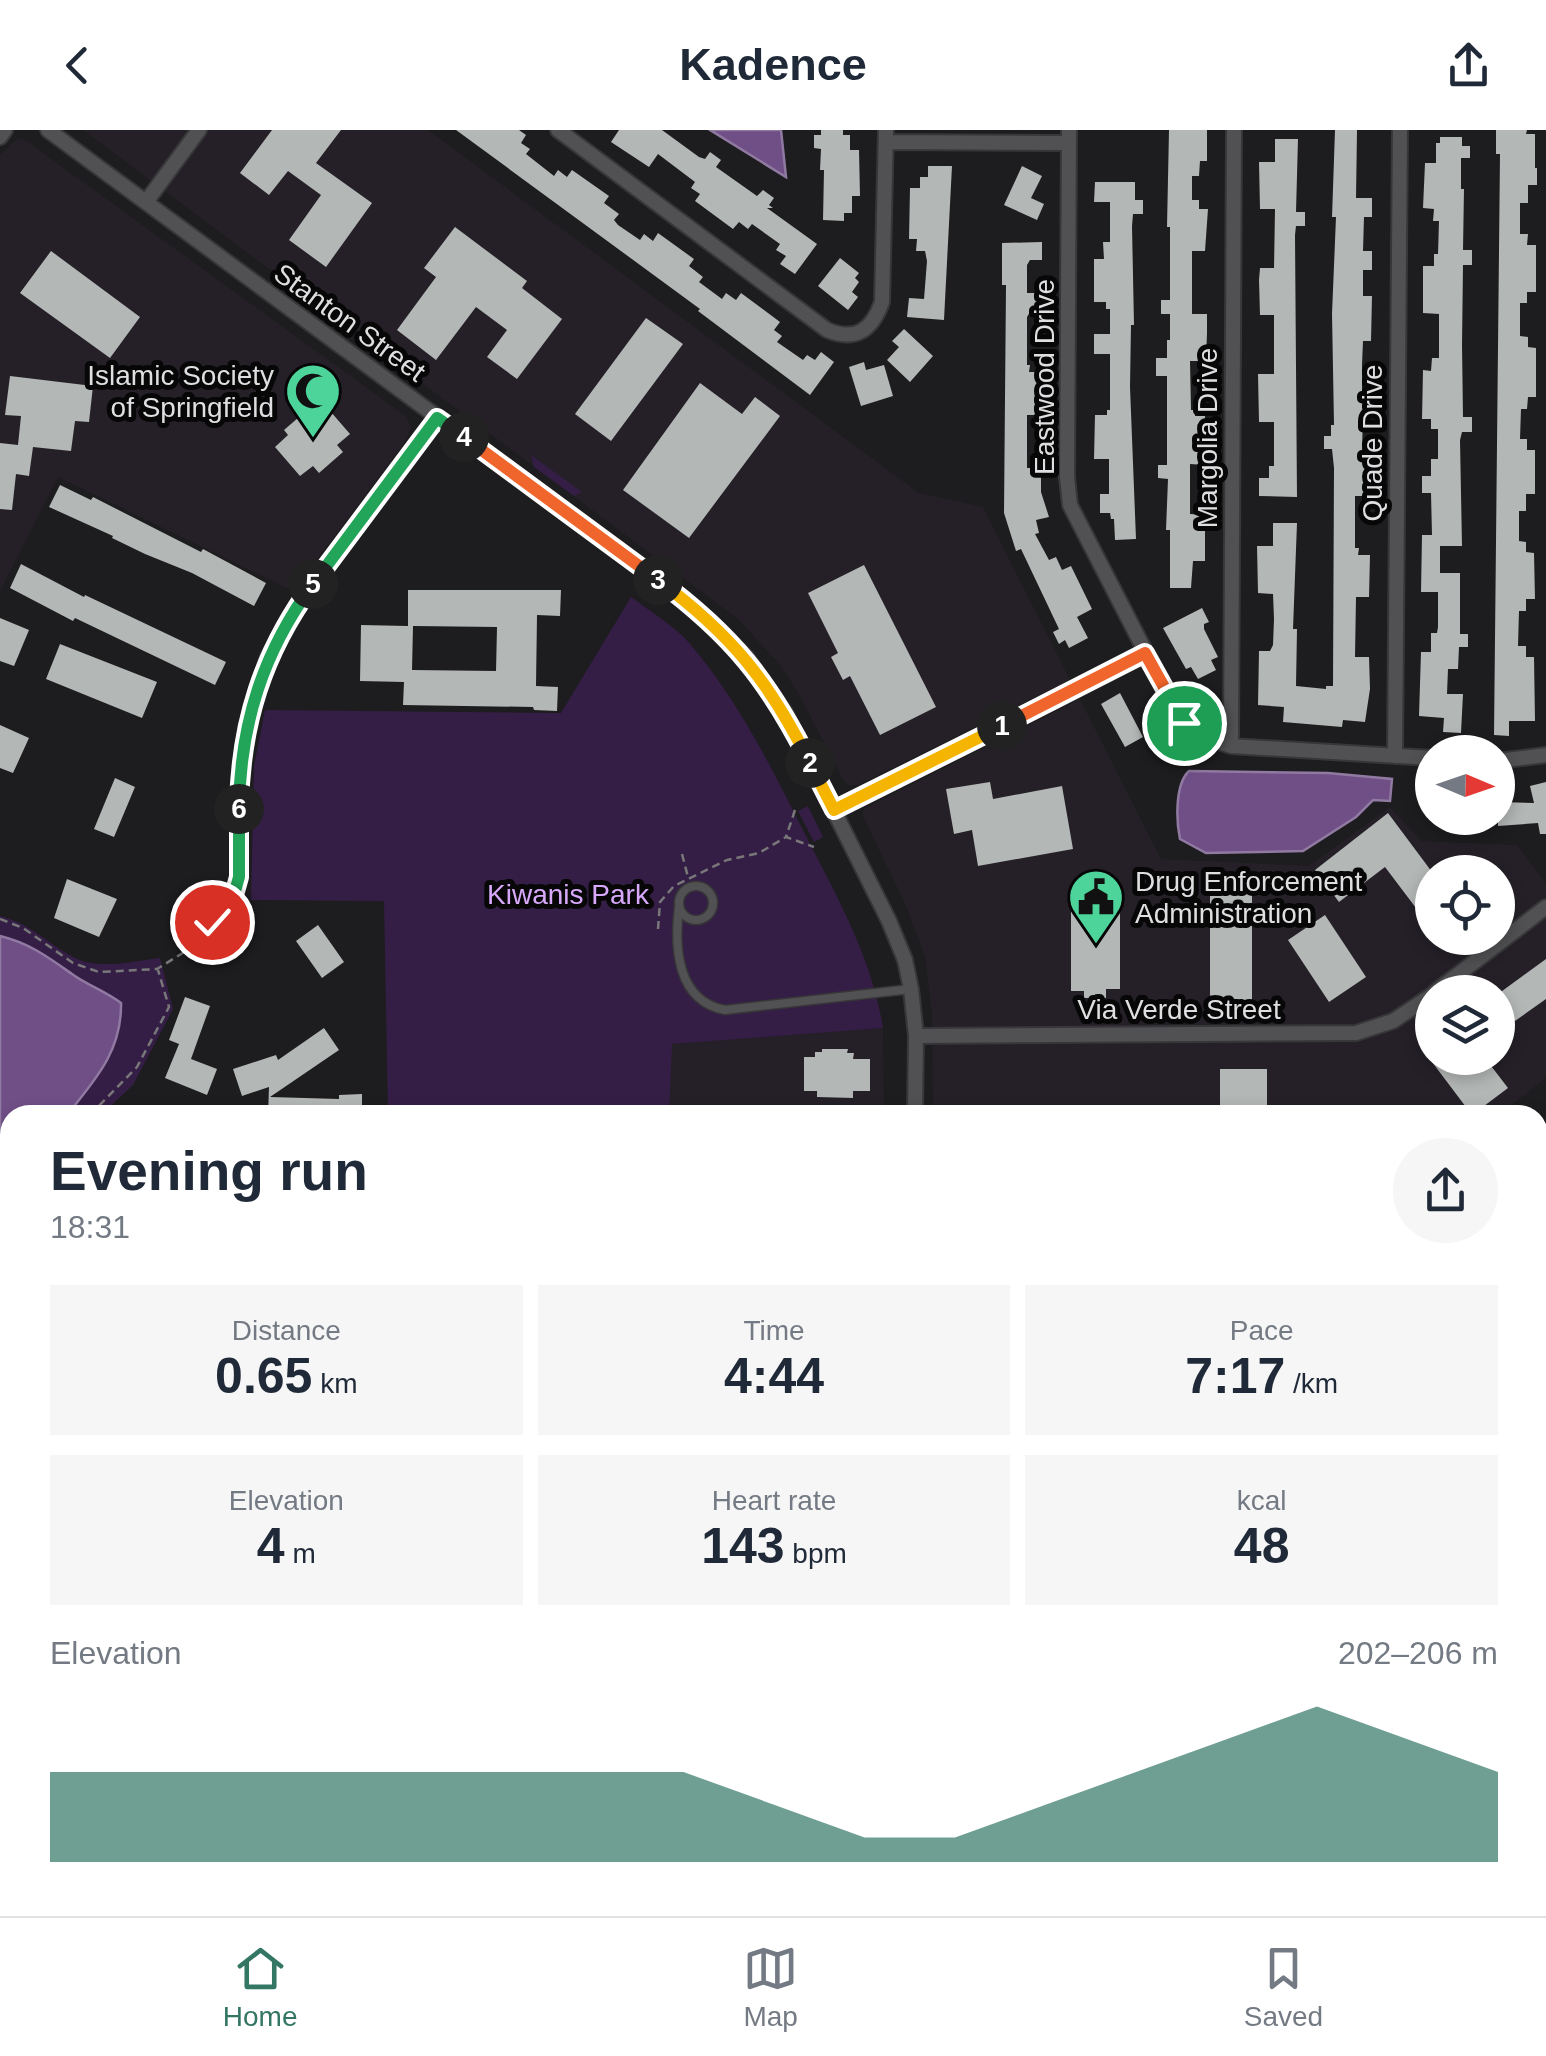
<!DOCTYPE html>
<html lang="en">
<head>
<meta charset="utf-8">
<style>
  body { margin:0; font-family:Helvetica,sans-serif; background:#f6f6f7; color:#1f2937; height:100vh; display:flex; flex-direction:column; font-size:38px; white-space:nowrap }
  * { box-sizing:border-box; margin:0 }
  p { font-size:32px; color:#747a83 }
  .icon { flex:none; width:55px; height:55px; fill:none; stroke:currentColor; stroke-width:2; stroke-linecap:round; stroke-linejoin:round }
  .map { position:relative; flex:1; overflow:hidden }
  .sheet { position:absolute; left:0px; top:975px; width:1548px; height:812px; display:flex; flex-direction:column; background:#fff; border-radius:30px 30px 0 0; box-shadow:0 5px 15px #0003 }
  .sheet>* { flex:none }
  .needle { width:65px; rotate:92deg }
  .buttons { position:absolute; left:1415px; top:605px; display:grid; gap:20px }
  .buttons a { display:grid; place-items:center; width:100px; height:100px; border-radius:50%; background:#fff; box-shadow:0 5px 15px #0003; font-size:50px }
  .pin { position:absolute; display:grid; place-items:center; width:85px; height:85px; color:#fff; margin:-42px; border:5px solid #fff; border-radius:50%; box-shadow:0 2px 10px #0007 }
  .km { position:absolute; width:50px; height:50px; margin:-25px; border-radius:50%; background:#222; color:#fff; font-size:28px; line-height:50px; text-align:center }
  .round { display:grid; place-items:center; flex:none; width:105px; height:105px; border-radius:52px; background:#f6f6f7 }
  .summary { display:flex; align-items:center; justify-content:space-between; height:170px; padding:0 50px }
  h1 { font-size:55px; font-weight:700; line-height:75px }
  .stats { display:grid; grid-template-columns:repeat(3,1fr); gap:15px; height:170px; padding:10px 50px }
  .stats div { display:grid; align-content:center; border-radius:0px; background:#f6f6f7; text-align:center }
  .stats b { font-size:50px; font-weight:700 }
  .stats small { font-size:28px; font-weight:400 }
  .stats p { font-size:28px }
  .chart { height:280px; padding:20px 50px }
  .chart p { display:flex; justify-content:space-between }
  .chart svg { width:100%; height:180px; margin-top:10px; fill:#337664; opacity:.7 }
  header { display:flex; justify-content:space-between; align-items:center; height:130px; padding:0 50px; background:#fff; font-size:45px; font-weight:700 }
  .tabs { display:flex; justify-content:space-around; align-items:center; height:140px; border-top:2px solid #e0e1e3; background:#fff; font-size:28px; color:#747a83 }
  .tabs a { display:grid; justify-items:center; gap:5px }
  .tabs .on { color:#337664 }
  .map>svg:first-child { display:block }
  .built { fill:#252028; fill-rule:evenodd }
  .green { fill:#351e45 }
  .water { fill:#704f87; stroke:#917aa2; stroke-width:2.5 }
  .building { fill:#b3b7b5; fill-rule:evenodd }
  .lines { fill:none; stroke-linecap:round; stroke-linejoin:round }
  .lane-casing { stroke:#373638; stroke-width:11 }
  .street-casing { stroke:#373638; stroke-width:18 }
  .path { stroke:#787779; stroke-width:2.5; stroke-dasharray:8 5; stroke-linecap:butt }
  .lane { stroke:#515053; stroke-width:8 }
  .street { stroke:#515053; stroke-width:14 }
  .split-1-casing { stroke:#fff; stroke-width:20 }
  .split-2-casing { stroke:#fff; stroke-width:20 }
  .split-3-casing { stroke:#fff; stroke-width:20 }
  .split-4-casing { stroke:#fff; stroke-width:20 }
  .split-5-casing { stroke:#fff; stroke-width:20 }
  .split-6-casing { stroke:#fff; stroke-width:20 }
  .split-7-casing { stroke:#fff; stroke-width:20 }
  .split-1 { stroke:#f0652b; stroke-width:12 }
  .split-2 { stroke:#f5b400; stroke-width:12 }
  .split-3 { stroke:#f5b400; stroke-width:12 }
  .split-4 { stroke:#f0652b; stroke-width:12 }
  .split-5 { stroke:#22a559; stroke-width:12 }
  .split-6 { stroke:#22a559; stroke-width:12 }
  .split-7 { stroke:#22a559; stroke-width:12 }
  .labels { text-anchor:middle; stroke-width:10; stroke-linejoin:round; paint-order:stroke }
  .street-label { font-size:28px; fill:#dfdee0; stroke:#070708 }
  .poi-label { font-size:28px; fill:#dfdee0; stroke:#070708; text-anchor:end }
  .park-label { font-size:28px; fill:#d8a8fb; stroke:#070708 }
</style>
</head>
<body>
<header><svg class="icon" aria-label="back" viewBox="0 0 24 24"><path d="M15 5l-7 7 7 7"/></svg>Kadence<svg class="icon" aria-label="share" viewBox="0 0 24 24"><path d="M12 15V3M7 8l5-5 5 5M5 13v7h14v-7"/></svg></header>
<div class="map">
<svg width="1546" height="1786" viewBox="0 0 1546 1786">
  <rect width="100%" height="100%" fill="#1d1c1e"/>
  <path class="built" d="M83,0H428L919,363L983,377L1070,550L858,655H849L843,650L800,566L781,536L738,489Z
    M18,8L25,10L407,287L411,298L401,318L293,461L58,347L0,461V25Z
    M1080,569L1161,729L1309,736L1390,677L1421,711L1517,715L1546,753V948L1499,985H933L932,884L925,827L906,776L862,684L865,678ZM1432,742H1498V808H1432ZM1432,862H1498V928H1432Z
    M883,898L884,985H669L671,914Z"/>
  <path class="green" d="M531,325L582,362L574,366L534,337Z
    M631,467C651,482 675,496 691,515C740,573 772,639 806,706C838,769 872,828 883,898L672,914L669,985H388L384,771L251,770L254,636L265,580L561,583Z
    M808,676L823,707L814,712L798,681Z
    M0,786C30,793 48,814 75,828C99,840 134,831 160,828L173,879L133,955L101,985H10V1327L0,1325V1232L6,1191L0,1185Z
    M0,1602L10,1603V1778H69V1786H0Z"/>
  <path class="water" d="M710,0H781L786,47Z
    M1189,641L1328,643L1392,649L1390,671L1373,670L1356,687L1303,721L1206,723L1180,709C1176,690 1175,654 1189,641Z
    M0,806C29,813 48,827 72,844C87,855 105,861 121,873C122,921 95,950 67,985H10V1048L0,1059Z"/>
  <path class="building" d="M272,0H341L316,33L372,73L326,137L289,110L321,65L288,41L269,65L240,43Z
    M456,0H519L526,5L521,13L530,19L526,24L554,46L558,40L567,47L572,40L609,66L604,73L619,84L614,90L618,95L640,110L644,104L653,111L658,103L694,129L689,136L703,147L699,152L722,169L726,163L736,170L741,163L780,192L774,200L782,206L777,212L803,230L807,225L815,230L821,222L834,232L810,265L698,181L700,179Z
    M619,0H662L699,27L705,29L710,22L721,30L716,37L757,66L763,60L774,68L769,75L773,78H767L817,114L795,144L780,134L786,126L776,120L780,114L752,94L748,99L739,92L733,99L695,71L700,64L691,58L695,52L658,24L649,37L611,12Z
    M821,0H843V5H850V20H859L860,66H852V83H844V91L823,90L824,40H820L821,19L814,18V5H821Z
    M1169,0H1207V31H1200L1199,46H1192V70H1199V79H1208L1205,121H1192V184H1207V203L1206,231H1190L1191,280H1195V286H1205V335L1190,334V384L1205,385V431H1193L1191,458H1170V400H1166L1168,349L1158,348V335H1167V246H1156V228H1167V210H1170V184H1161V170H1170V97H1167Z
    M1335,0H1357L1356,68H1372V87H1364L1363,121H1372V140H1363V166H1372L1371,211H1363L1362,235V269H1371V286H1363L1362,320H1371V366H1355V418H1359L1358,425H1370L1369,467H1356L1355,527H1369L1370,559L1365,592L1343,590L1342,597L1283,592L1284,577L1258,575L1259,521H1270L1273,515L1274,489L1273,464L1258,463L1257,416H1273V393H1297L1293,499H1297L1296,556L1326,559V556H1333L1334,338L1332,319H1324V306H1331V295H1334L1332,184L1336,87H1332Z
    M1496,0H1527L1526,4H1535V38H1537V55H1528V73H1520V104H1528L1527,115H1536V162H1527V173H1520V206L1528,207V217L1536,218V267H1528L1527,279H1521L1520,309H1527V320H1535V364H1526V381H1519V411L1526,412V422L1534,423L1535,469H1526V481H1519L1518,516H1526V527H1534L1535,591H1509V606L1494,605L1500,24H1496Z
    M1440,7H1462V16H1470V28H1461V59H1464L1463,120H1472V135H1463L1462,215L1463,287H1472V302H1462L1460,310L1462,416H1440V443H1460V504H1468V517H1459L1458,539H1448L1447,564H1463L1461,603L1443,602L1444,588L1419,586L1421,522H1431V503H1437L1438,497V462H1421L1422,405H1432L1431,363H1422V346H1431V329H1438V299H1431V289H1422L1423,240L1431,241L1432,228H1439V184L1423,183V136H1434V124H1438L1439,91H1433L1434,79L1423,78L1425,33H1436V13H1440Z
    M1275,9H1298L1296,82H1305V96H1296L1295,105L1297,367L1259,366V348H1269V336H1274V292H1259L1258,244H1274V185H1260L1259,150L1260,138H1274L1275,79H1260L1259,32H1275Z
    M928,36H952L944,190L907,187L909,168L924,169L927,131L925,121H916L917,109H909L910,58H920V47H928Z
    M1022,36L1042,46L1031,68L1044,74L1037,90L1004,75Z
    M1095,52H1135V70H1143V84H1133L1132,96L1134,195H1131L1130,257L1136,409L1115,410L1114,389H1111L1110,383H1100V364H1109V329H1094L1095,285H1107V280H1110V224H1094V204H1110V179H1106V172H1094V129H1104L1103,112H1110V72H1094Z
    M455,97L527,151L522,158L562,189L517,249L487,227L507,200L476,177L436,230L397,200L436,147L424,138Z
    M1042,112V130H1030L1027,135V163H1042V182H1030L1027,187V235H1030L1029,242H1042L1041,285H1027V338H1030V344H1041V362L1049,387L1036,390L1039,403L1035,404L1049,430L1056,427L1062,440L1071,436L1092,479L1077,487L1088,508L1069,518L1065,510L1059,514L1053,502L1059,499L1021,419L1016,421L1004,383L1006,155H1002V113Z
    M51,121L140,187L110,228L20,163Z
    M840,128L859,143L855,148L859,152L852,162L858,167L848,180L818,156Z
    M646,188L683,214L611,311L575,284Z
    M904,199L933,226L910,252L887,230L899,217L892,211Z
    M864,232L866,240L884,235L893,266L861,276L849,237Z
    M10,246L93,256L89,292L75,291L71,321L33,317L29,346L16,344L12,380L0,379V313L18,315L21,286L5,285Z
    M700,253L742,284L755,267L780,286L689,408L623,360Z
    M324,274L350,304L337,315L343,322L319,343L313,336L300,346L275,317L288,305L284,300L306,281L310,287Z
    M60,355L91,370L93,367L201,422L203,419L266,453L254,476L192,443L145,424L112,408L113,406L49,377Z
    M21,434L84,467L85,465L226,532L215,555L75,488L73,491L10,458Z
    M864,435L936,577L880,605L850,546L843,550L831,527L838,523L808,463Z
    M408,460H561L560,486L537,485L536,556L558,557L557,581L534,580L533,577L403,575L404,552L360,551L361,495L408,496ZM413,496L497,497L496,541L412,540Z
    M1202,478L1209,492L1204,494V499L1218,527L1211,530L1216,540L1198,549L1191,537L1186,539L1163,498Z
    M0,488L29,500L14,536L0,531Z
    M60,514L157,552L142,588L46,549Z
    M1120,563L1143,607L1125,617L1101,574Z
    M0,595L29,608L13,643L0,638Z
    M115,648L135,657L114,707L94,699Z
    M990,652L993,669L1062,656L1073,719L978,736L972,700L954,704L946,659Z
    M1546,652V704H1540L1538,693L1498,696V672L1534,673L1530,656Z
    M1388,683L1432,742V793L1423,780L1419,782L1385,737L1339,772L1315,740Z
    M67,749L117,769L99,807L54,788Z
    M1210,752H1252V873H1210Z
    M1071,769H1120V859H1106V868H1084V861H1071Z
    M1325,785L1366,847L1329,872L1288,810Z
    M318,795L344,832L322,848L296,811Z
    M1546,829V869L1515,891L1498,864Z
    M185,867L210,876L191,929L217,939L207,965L165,948L179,914L169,910Z
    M324,898L339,920L270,967L339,969V965L362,964V985H268L269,957L242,966L233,939L276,925L278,930Z
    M822,919H848L847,923H854L853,929H870V961H853V968L817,967V961H804V927H815V922H822Z
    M1429,928H1485L1508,958L1472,985Z
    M1220,939H1267V985H1220Z"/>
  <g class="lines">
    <g class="lane-casing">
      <path id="lane" d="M679 773a17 17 0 1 1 34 0a17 17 0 1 1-34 0Z
        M679,777C674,818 677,871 725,880L911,859"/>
    </g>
    <g class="street-casing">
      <path id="street" d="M48,0L677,464L746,527L785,583L889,791L905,830L911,859L916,906L915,985
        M558,0L827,200C856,212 872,200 882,172L886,0
        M1069,0L1067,347L1070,375L1178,585L1200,606L1231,616L1432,628
        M0,7L5,0
        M886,12L1069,13
        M146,72L199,0
        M1231,616L1234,0
        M1395,626L1400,0
        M1498,631L1546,625
        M834,680L1145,523
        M212,792L233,772L239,747V649L246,597L268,527L304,466L437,288
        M1435,862L1546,777
        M916,906L1356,903L1393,891L1432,865
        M1538,1073L1546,1066
        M0,1342L10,1344
        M1538,1379L1546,1387
        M916,1778V1786
        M1425,1778V1786"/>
    </g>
    <path class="path" d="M795,680L786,707L814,717
      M682,724L688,747
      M0,789L23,798L73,833L99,842L157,839L194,816
      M658,799L660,772L674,756L727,730L759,723L786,707
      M1096,875V886
      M90,985L137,937L169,877L158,840
      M0,1090L10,1092"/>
    <use href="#lane" class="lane"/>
    <use href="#street" class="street"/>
  </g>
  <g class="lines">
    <g class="split-1-casing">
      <path id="split-1" d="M1002,596L1145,523L1184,593"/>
    </g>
    <g class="split-2-casing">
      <path id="split-2" d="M810,633L834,680L1002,596"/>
    </g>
    <g class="split-3-casing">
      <path id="split-3" d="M658,450C732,505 769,551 810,633"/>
    </g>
    <g class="split-4-casing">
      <path id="split-4" d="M464,307L658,450"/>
    </g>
    <g class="split-5-casing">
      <path id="split-5" d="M313,454L437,288L464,307"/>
    </g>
    <g class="split-6-casing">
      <path id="split-6" d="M239,679C240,594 263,522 313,454"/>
    </g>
    <g class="split-7-casing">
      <path id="split-7" d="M212,792L232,772L239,747V679"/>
    </g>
    <use href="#split-1" class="split-1"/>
    <use href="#split-2" class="split-2"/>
    <use href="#split-3" class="split-3"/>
    <use href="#split-4" class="split-4"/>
    <use href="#split-5" class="split-5"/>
    <use href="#split-6" class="split-6"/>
    <use href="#split-7" class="split-7"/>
  </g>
  <defs>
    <g id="mosque-pin" transform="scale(2.875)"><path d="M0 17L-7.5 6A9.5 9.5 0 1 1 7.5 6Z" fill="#4cd49b" stroke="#070708"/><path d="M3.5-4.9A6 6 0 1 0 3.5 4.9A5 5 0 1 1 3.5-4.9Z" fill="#111"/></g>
    <g id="civic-pin" transform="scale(2.875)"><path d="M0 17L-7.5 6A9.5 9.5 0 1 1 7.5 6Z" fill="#4cd49b" stroke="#070708"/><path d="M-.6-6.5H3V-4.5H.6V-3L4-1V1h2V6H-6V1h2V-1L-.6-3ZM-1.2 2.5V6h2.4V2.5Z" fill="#111"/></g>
  </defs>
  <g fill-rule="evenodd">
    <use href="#mosque-pin" x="313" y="261"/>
    <use href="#civic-pin" x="1096" y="767"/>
  </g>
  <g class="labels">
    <g class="street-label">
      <text transform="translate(350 192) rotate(36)" y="10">Stanton Street</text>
      <text transform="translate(1044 247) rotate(-90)" y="10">Eastwood Drive</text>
      <text transform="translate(1207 308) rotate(-90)" y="10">Margolia Drive</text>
      <text transform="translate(1372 313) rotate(-90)" y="10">Quade Drive</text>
      <text x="1179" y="889">Via Verde Street</text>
    </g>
    <g class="poi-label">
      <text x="274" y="255">Islamic Society<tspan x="274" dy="32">of Springfield</tspan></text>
      <text x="1135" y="761" text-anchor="start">Drug Enforcement<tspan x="1135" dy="32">Administration</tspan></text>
    </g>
    <g class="park-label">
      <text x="568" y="774">Kiwanis Park</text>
    </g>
  </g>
</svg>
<div class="buttons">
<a><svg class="needle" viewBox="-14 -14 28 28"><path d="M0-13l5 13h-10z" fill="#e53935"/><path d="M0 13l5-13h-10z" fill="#747a83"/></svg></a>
<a><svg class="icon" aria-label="locate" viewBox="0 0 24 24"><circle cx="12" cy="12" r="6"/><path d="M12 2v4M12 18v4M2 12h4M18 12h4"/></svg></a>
<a><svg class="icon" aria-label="layers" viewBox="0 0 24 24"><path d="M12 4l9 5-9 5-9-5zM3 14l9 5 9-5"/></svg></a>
</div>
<div class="pin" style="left:1184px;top:593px;background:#1e9e55"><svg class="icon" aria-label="arrive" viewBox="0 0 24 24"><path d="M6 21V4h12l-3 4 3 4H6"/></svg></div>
<div class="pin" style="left:212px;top:792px;background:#d93025"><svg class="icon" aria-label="check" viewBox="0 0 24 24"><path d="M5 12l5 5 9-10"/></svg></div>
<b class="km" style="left:1002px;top:596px">1</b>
<b class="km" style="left:810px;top:633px">2</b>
<b class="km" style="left:658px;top:450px">3</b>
<b class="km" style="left:464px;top:307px">4</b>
<b class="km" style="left:313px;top:454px">5</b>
<b class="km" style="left:239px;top:679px">6</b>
<section class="sheet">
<div class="summary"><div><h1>Evening run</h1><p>18:31</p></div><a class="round"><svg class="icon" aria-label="share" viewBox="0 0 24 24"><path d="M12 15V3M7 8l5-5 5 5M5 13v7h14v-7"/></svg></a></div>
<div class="stats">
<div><p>Distance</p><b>0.65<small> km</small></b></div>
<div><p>Time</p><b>4:44</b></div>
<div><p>Pace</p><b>7:17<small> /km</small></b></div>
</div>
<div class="stats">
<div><p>Elevation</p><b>4<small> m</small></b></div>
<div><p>Heart rate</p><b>143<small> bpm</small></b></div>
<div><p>kcal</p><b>48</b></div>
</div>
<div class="chart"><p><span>Elevation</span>202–206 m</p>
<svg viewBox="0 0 160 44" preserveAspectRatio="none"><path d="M0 44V22L10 22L20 22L30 22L40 22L50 22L60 22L70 22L80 30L90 38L100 38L110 30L120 22L130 14L140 6L150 14L160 22V44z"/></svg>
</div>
</section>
</div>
<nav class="tabs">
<a class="on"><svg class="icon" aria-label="home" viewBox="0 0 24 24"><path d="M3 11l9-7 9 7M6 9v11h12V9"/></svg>Home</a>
<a><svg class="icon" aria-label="map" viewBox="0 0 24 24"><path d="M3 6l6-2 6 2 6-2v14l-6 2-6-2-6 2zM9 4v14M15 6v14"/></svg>Map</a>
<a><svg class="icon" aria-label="saved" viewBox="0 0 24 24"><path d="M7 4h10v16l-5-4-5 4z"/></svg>Saved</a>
</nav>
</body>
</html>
